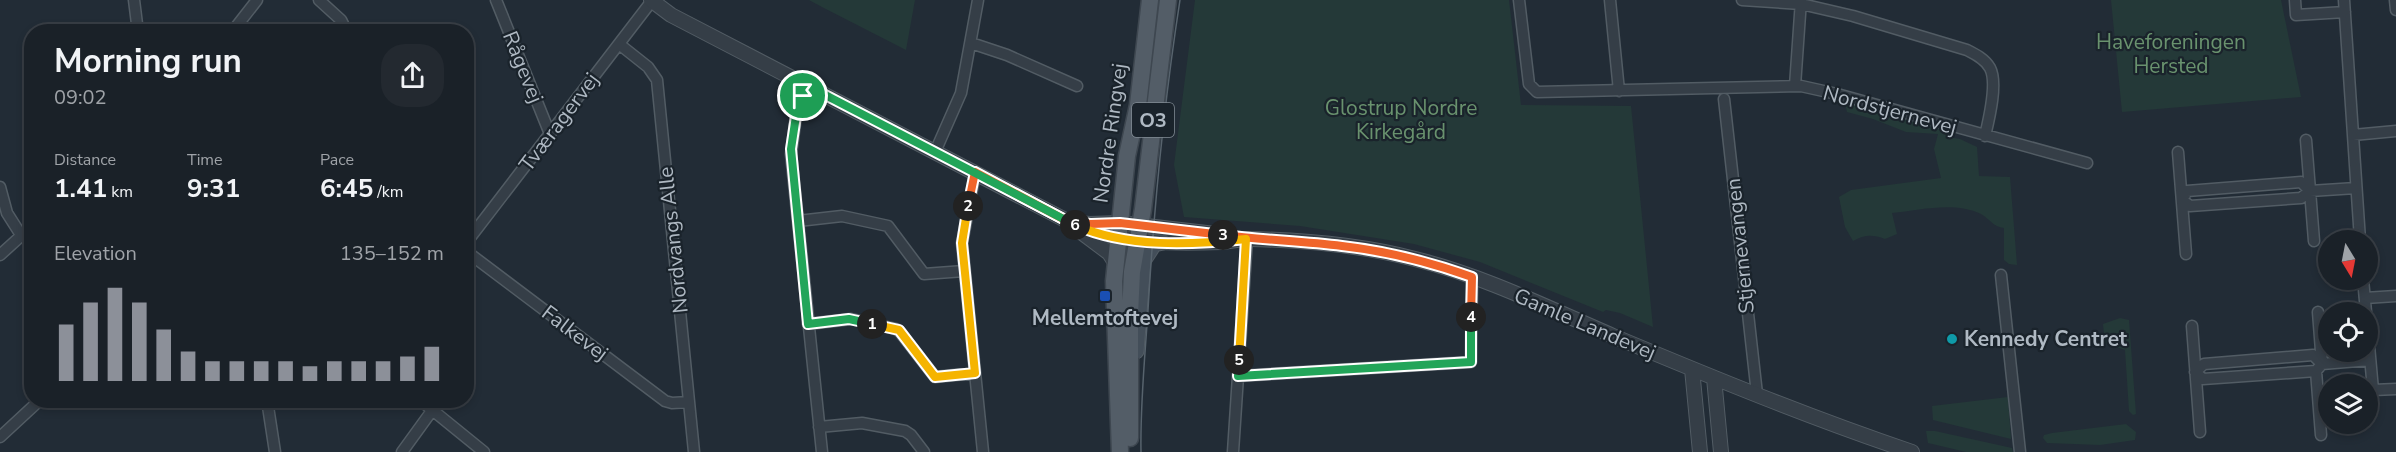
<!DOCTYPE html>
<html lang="en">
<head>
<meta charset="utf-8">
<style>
  body { margin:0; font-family:"Nunito Sans",sans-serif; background:#232930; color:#f1f3f6; height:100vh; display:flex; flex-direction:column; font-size:22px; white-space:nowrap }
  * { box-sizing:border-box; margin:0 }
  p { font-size:20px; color:#9fa3a8 }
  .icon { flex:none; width:33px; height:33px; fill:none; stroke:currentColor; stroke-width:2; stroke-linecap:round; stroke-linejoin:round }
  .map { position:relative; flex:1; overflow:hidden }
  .sheet { position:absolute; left:24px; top:24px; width:450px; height:384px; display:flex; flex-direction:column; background:#1a2128; border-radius:24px; box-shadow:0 3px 9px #0003,0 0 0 2px #383e45 }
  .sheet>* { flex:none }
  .needle { width:39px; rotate:170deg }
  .tools { position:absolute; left:2318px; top:230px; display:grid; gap:12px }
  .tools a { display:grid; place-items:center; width:60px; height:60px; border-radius:50%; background:#1a2128; box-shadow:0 3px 9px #0003,0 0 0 2px #383e45; font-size:30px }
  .pin { position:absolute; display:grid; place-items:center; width:51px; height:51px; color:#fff; margin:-26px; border:3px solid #fff; border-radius:50%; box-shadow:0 2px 6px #0007 }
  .km { position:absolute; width:30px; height:30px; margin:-15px; border-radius:50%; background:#222; color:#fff; font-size:16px; line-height:30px; text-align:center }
  .round { display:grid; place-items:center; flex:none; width:63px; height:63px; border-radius:24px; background:#232930 }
  .head { display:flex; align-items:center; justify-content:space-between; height:102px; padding:0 30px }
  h1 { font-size:33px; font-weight:700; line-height:45px }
  .stats { display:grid; grid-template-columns:repeat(3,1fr); gap:9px; height:102px; padding:6px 30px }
  .stats div { display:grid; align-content:center }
  .stats b { font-size:26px; font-weight:700 }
  .stats small { font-size:16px; font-weight:400 }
  .stats p { font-size:16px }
  .chart { height:168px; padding:12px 30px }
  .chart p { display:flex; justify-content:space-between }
  .chart svg { width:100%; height:108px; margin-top:6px; stroke:#8c9099; stroke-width:6 }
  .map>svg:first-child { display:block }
  .green { fill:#243938 }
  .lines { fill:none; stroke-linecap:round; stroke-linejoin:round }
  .minor-casing { stroke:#525c64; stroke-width:13 }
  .tertiary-casing { stroke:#525c64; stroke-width:16 }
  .secondary-casing { stroke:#525c64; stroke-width:17 }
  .primary-casing { stroke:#3e4750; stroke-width:19 }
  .minor { stroke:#353e47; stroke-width:10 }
  .tertiary { stroke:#353e47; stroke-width:14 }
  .secondary { stroke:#434e59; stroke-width:15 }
  .primary { stroke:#535d67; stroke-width:16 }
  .tram { stroke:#57636d; stroke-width:1.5 }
  .split-1-casing { stroke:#fff; stroke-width:12 }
  .split-2-casing { stroke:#fff; stroke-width:12 }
  .split-3-casing { stroke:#fff; stroke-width:12 }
  .split-4-casing { stroke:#fff; stroke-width:12 }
  .split-5-casing { stroke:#fff; stroke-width:12 }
  .split-6-casing { stroke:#fff; stroke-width:12 }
  .split-7-casing { stroke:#fff; stroke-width:12 }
  .split-1 { stroke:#22a559; stroke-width:8 }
  .split-2 { stroke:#f5b400; stroke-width:8 }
  .split-3 { stroke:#f0652b; stroke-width:8 }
  .split-4 { stroke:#f0652b; stroke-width:8 }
  .split-5 { stroke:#22a559; stroke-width:8 }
  .split-6 { stroke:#f5b400; stroke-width:8 }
  .split-7 { stroke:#22a559; stroke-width:8 }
  .transit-dot { fill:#1a4fb4; stroke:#1a232b; stroke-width:2 }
  .culture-dot { fill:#0f9aa8; stroke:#1a232b; stroke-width:2 }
  .labels { text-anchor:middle; stroke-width:4.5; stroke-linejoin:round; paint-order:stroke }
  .shield { fill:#1a232b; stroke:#828c95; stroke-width:1.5 }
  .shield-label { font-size:20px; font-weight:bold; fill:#afb9c3 }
  .park-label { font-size:21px; fill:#69926e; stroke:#1a232b }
  .street-label { font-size:21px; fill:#afb9c3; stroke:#1a232b }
  .poi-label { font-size:21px; font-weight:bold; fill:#afb9c3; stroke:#1a232b }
</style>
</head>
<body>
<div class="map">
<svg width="2396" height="452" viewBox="0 0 2396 452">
  <rect width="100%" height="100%" fill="#222c36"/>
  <path class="green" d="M809,0H915L906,50L822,7Z
    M1195,0H1509L1521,105L1631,106L1653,327L1620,313L1606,310L1603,312L1480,262L1414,244L1300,226L1184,217L1174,165Z
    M2111,0H2281L2301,97L2122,112Z
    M1844,99L1947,129L1948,137L1960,139L1977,147L1979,176L2010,177L2017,265L2009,264L2004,260V228C1993,227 1990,219 1981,214C1955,201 1920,210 1892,213L1897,234L1885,239C1872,234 1864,235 1853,241L1845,227L1839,197L1851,190L1941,178L1934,149L1938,134L1906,132L1873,119L1847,112Z
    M2120,318L2129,320L2136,414L2133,415L2129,411L2125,350L2105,343L2103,324Z
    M2008,397L2011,439L1933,420L1932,406Z
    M2126,424L2136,432L2135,440L2100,445L2047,443L2043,438L2044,435L2052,433Z
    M1926,431H1935L2012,448L2013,452H1966L1928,443Z"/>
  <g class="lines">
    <g class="minor-casing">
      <path id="minor" d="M134,0L138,32
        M319,0L341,20L347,32
        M496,0L550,134
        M1519,0L1529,84L1537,92L1801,86L1837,94L2087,163
        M1610,0L1619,91
        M1742,0L1801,4L1853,16L1967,50C1975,54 1985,59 1990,68C1998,83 1989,119 1985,136
        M2295,0L2296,15L2345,12
        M2344,0L2360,240
        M2395,0L2396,10
        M232,32L257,0
        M971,43L1007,55L1077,86
        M619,44L648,67L657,80L694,452
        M808,86L796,116L791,154L822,452
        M1795,86L1801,0
        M1724,99L1757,394
        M2353,135L2396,131
        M2306,140L2314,241
        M935,152L961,93L978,0
        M2178,152L2186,254
        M975,173L962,243L983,452
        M0,187L7,213L21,235
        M2310,191L2301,182L2187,191L2182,200L2190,206L2301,198L2310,191L2356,188
        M798,221L842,216L888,226L924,274L964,271
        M466,243L651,2
        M466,251L665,401L672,403L689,402
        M0,255L32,226
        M2001,275L2020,452
        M2363,279L2366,312
        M2365,298L2396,296
        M2318,312L2322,364
        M2367,323L2373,390L2396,389
        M808,324L851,319L896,329L900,332L935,377L975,373
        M2192,326L2200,432
        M2322,364L2313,355L2204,364L2195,372L2203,379L2316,371L2322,364L2370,360
        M2316,371L2321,435
        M1238,376L1471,362L1472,277
        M267,400L275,452
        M420,400L484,452
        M819,427L862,423L905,431L911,435L924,452
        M0,437L40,400
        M402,452L431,412
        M1233,452L1247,239"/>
    </g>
    <g class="tertiary-casing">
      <path id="tertiary" d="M651,0L671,15L1075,225C1120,244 1174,244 1222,242C1231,241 1240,239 1249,239C1304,240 1361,245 1415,259C1484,276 1548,308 1613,336C1711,377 1811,418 1912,452
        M1079,223L1090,224L1120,223L1224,235
        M1081,232L1109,253L1116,264
        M1692,369L1700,452
        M1714,378L1721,452"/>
    </g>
    <g class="secondary-casing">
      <path id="secondary" d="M1136,351L1143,261L1154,244L1163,242"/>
    </g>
    <g class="primary-casing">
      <path id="primary" d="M1130,438V315L1132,272L1143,209L1168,0
        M1120,452L1114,281L1127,156L1138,105L1150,0"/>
    </g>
    <use href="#minor" class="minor"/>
    <use href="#tertiary" class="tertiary"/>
    <use href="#secondary" class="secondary"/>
    <use href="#primary" class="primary"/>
    <path class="tram" d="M1141,452C1140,405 1145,357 1148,310C1154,206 1164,103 1180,0"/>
  </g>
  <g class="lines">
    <g class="split-1-casing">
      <path id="split-1" d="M803,96L796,116L791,149L808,324L849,319L872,324"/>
    </g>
    <g class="split-2-casing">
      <path id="split-2" d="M872,324L899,330L935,377L975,373L962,243L968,206"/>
    </g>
    <g class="split-3-casing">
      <path id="split-3" d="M968,206L975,172L1065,220L1090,224L1120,223L1223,235"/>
    </g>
    <g class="split-4-casing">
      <path id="split-4" d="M1223,235C1262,240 1302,241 1342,246C1386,251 1430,262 1472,277L1471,317"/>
    </g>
    <g class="split-5-casing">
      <path id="split-5" d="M1239,360L1238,376L1471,362V317"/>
    </g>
    <g class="split-6-casing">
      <path id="split-6" d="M1075,225C1127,248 1191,245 1246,239L1239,360"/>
    </g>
    <g class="split-7-casing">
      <path id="split-7" d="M803,96L808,86L1075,225"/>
    </g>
    <use href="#split-1" class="split-1"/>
    <use href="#split-2" class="split-2"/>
    <use href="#split-3" class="split-3"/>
    <use href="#split-4" class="split-4"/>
    <use href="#split-5" class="split-5"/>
    <use href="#split-6" class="split-6"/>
    <use href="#split-7" class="split-7"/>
  </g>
  <rect class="transit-dot" x="1099" y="290" width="12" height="12" rx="3"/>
  <circle class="culture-dot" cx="1952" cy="339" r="6"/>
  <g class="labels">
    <rect class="shield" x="1132" y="103" width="42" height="34" rx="4.5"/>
    <g class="shield-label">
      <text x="1153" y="127">O3</text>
    </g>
    <g class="park-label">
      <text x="2171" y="49">Haveforeningen<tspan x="2171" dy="24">Hersted</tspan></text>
      <text x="1401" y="115">Glostrup Nordre<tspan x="1401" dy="24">Kirkegård</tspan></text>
    </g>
    <g class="street-label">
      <text transform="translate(523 67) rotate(68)" y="7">Rågevej</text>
      <text transform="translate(1890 110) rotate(15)" y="7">Nordstjernevej</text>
      <text transform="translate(559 122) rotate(-53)" y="7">Tværagervej</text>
      <text transform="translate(1110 133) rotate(-82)" y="7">Nordre Ringvej</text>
      <text transform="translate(673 240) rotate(-96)" y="7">Nordvangs Alle</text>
      <text transform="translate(1740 246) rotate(-96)" y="7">Stjernevangen</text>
      <text transform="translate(1585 324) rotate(23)" y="7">Gamle Landevej</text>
      <text transform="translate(575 333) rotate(37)" y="7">Falkevej</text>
    </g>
    <g class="poi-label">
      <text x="1105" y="325">Mellemtoftevej</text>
      <text x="1964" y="346" text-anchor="start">Kennedy Centret</text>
    </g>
  </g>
</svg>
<div class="tools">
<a><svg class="needle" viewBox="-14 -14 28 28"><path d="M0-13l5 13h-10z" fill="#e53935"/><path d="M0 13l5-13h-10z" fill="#9fa3a8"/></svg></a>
<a><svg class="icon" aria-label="locate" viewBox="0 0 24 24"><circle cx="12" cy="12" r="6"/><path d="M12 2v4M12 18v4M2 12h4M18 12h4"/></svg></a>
<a><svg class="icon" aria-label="layers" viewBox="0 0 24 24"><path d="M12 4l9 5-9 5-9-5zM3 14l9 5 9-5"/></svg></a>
</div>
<div class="pin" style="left:803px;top:96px;background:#1e9e55"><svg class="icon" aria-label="arrive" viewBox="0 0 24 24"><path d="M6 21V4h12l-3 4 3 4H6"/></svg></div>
<b class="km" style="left:872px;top:324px">1</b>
<b class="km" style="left:968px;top:206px">2</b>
<b class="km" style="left:1223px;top:235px">3</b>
<b class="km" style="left:1471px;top:317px">4</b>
<b class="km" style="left:1239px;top:360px">5</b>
<b class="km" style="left:1075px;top:225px">6</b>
<section class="sheet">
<div class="head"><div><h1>Morning run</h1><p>09:02</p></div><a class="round"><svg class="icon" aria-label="share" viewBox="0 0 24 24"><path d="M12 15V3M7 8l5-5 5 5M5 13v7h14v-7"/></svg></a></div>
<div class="stats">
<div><p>Distance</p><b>1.41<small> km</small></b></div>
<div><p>Time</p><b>9:31</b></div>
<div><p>Pace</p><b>6:45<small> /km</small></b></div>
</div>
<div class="chart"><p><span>Elevation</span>135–152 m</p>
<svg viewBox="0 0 160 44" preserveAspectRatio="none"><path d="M5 44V21M15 44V12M25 44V6M35 44V12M45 44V23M55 44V32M65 44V36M75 44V36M85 44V36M95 44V36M105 44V38M115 44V36M125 44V36M135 44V36M145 44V34M155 44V30"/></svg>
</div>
</section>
</div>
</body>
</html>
